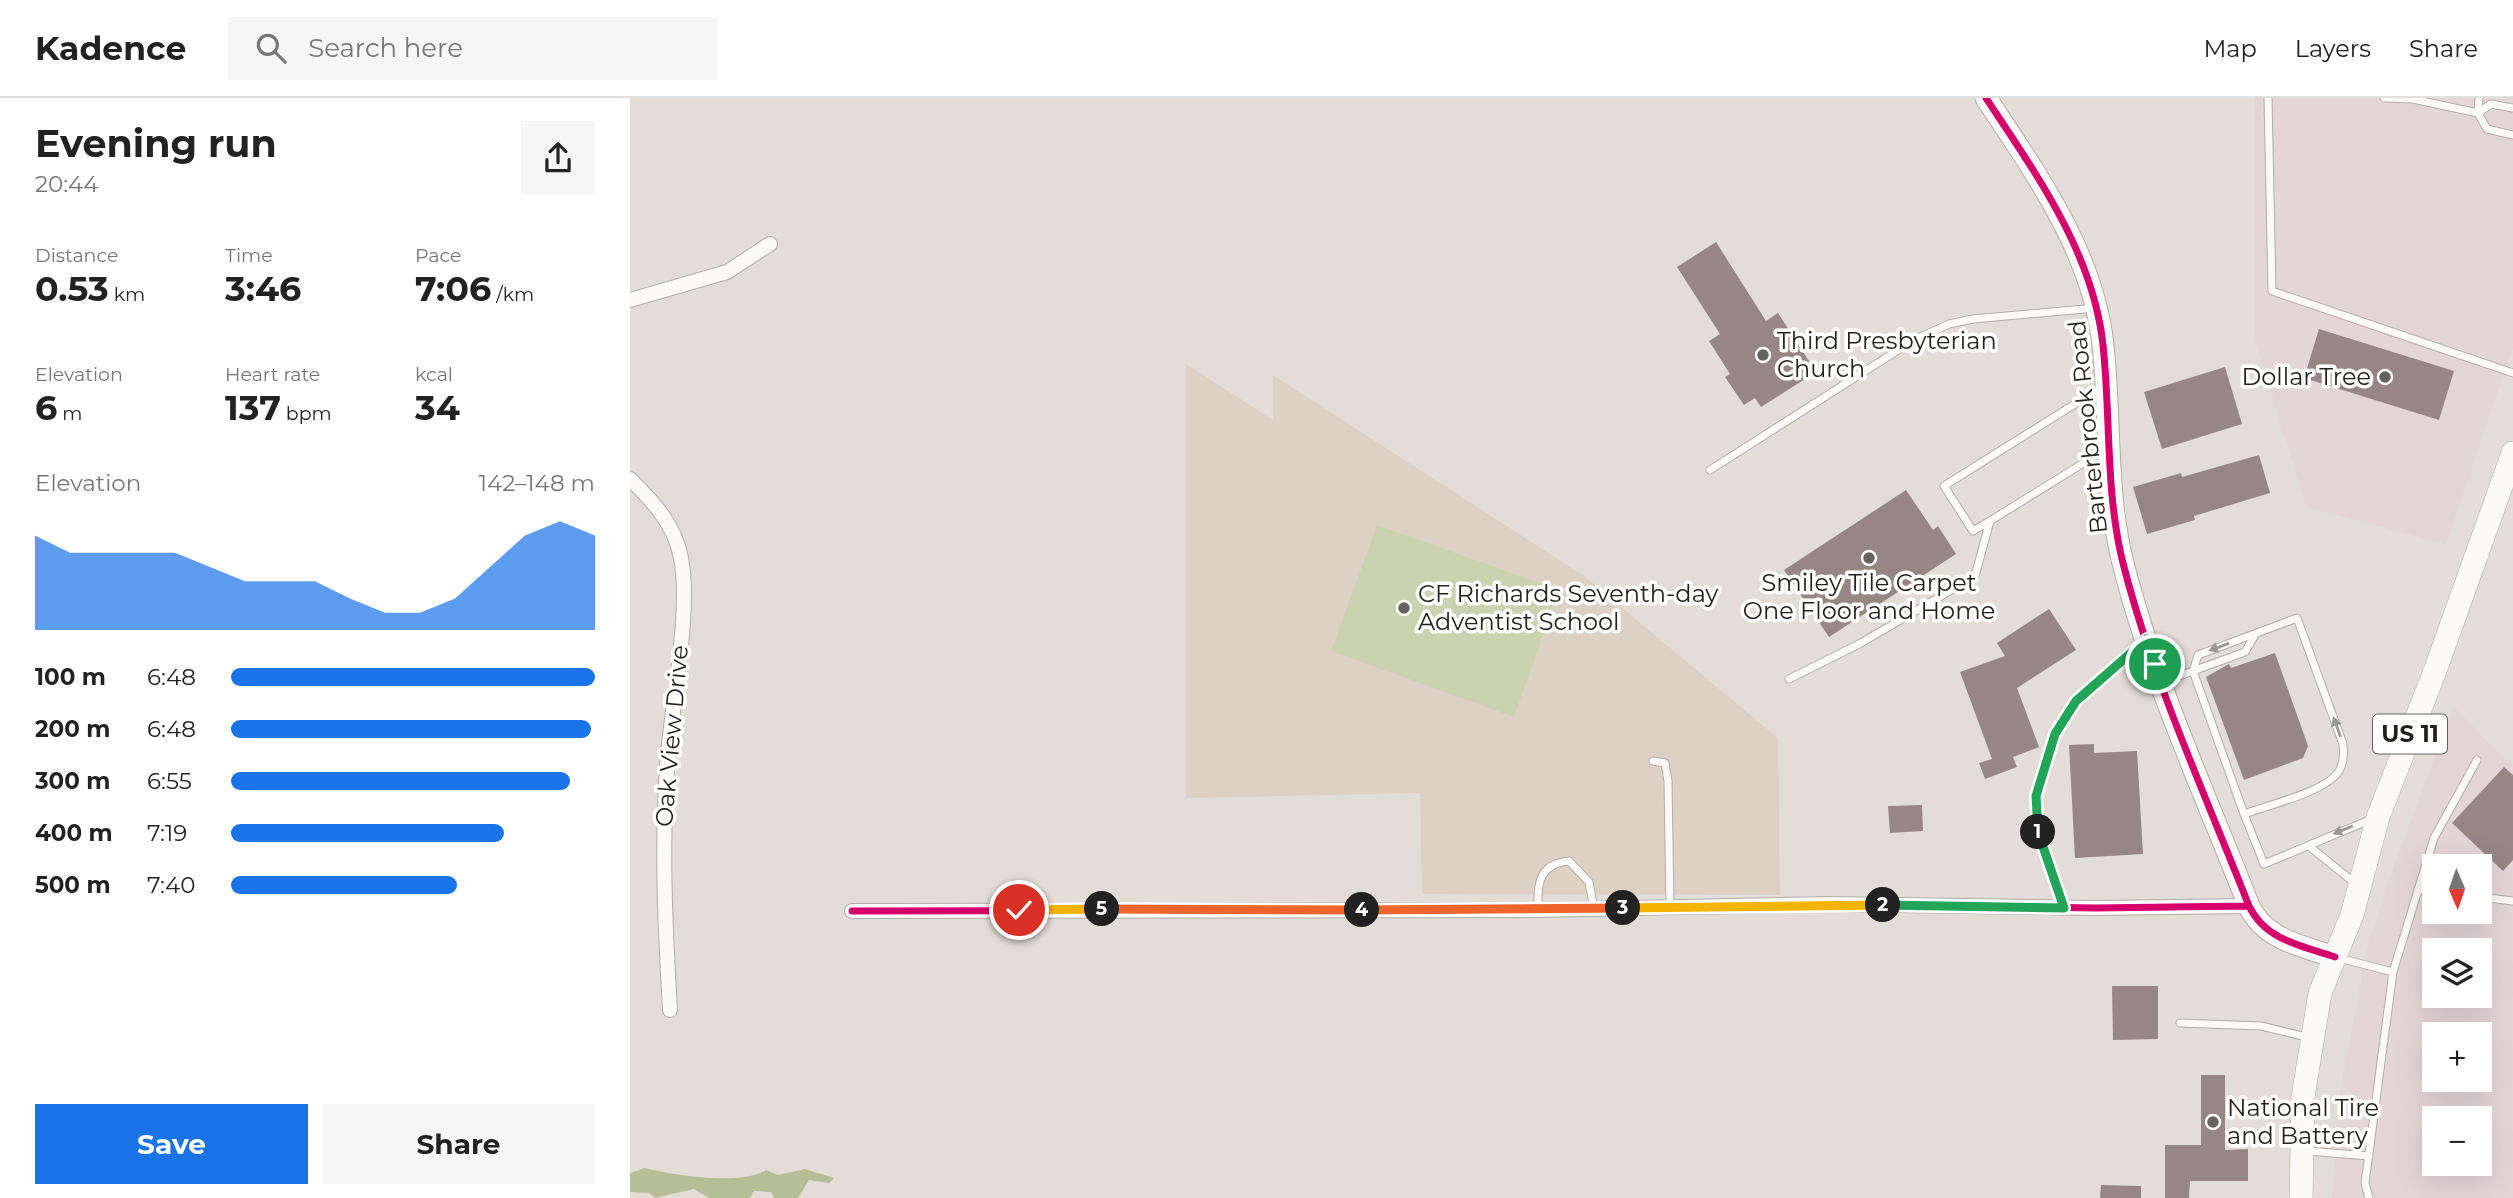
<!DOCTYPE html>
<html lang="en">
<head>
<meta charset="utf-8">
<style>
  body { margin:0; font-family:Montserrat,sans-serif; background:#f6f6f6; color:#222; height:100vh; display:flex; flex-direction:column; font-size:26px; white-space:nowrap }
  * { box-sizing:border-box; margin:0 }
  p { font-size:23px; color:#767676 }
  .icon { flex:none; width:38px; height:38px; fill:none; stroke:currentColor; stroke-width:2; stroke-linecap:round; stroke-linejoin:round }
  .map { position:relative; flex:1; overflow:hidden }
  .sheet { display:flex; flex-direction:column; background:#fff; width:630px }
  .sheet>* { flex:none }
  .needle { width:46px; rotate:178deg }
  .buttons { position:absolute; left:1792px; top:756px; display:grid; gap:14px }
  .buttons a { display:grid; place-items:center; width:70px; height:70px; border-radius:0px; background:#fff; box-shadow:0 7px 28px #0002; font-size:35px }
  .pin { position:absolute; display:grid; place-items:center; width:60px; height:60px; color:#fff; margin:-30px; border:4px solid #fff; border-radius:50%; box-shadow:0 2px 7px #0007 }
  .km { position:absolute; width:35px; height:35px; margin:-18px; border-radius:50%; background:#222; color:#fff; font-size:19px; line-height:35px; text-align:center }
  .round { display:grid; place-items:center; flex:none; width:74px; height:74px; border-radius:0px; background:#f6f6f6 }
  .summary { display:flex; align-items:center; justify-content:space-between; height:119px; padding:0 35px }
  h1 { font-size:38px; font-weight:700; line-height:52px }
  .metrics { display:grid; grid-template-columns:repeat(3,1fr); gap:10px; height:119px; padding:7px 35px }
  .metrics div { display:grid; align-content:center }
  .metrics b { font-size:35px; font-weight:700 }
  .metrics small { font-size:19px; font-weight:400 }
  .metrics p { font-size:19px }
  .chart { height:196px; padding:14px 35px }
  .chart p { display:flex; justify-content:space-between }
  .chart svg { width:100%; height:126px; margin-top:7px; fill:#1a73e8; opacity:.7 }
  .action { display:flex; gap:14px; margin-top:auto; padding:14px 35px }
  .action a { flex:1; height:80px; border-radius:0px; background:#1a73e8; color:#fff; font-size:28px; font-weight:700; line-height:80px; text-align:center }
  .action a+a { background:#f6f6f6; color:#222 }
  ul { padding:0 35px; list-style:none; font-size:23px }
  li { display:grid; grid-template-columns:112px 84px 1fr; align-items:center; height:52px }
  li i { height:18px; border-radius:9px; background:#1a73e8 }
  header { display:flex; align-items:center; gap:42px; box-sizing:border-box; height:98px; padding:0 35px; background:#fff; border-bottom:2px solid #e0e0e0 }
  header strong { font-size:33px }
  nav { display:flex; gap:38px; margin-inline-start:auto; font-size:24px }
  .search { width:490px; height:63px; background:#f6f6f6; display:flex; align-items:center; gap:18px; box-sizing:border-box; padding:0 24px; border-radius:0px; color:#767676; font-size:26px }
  main { display:flex; flex:1; min-height:0 }
  .map>svg:first-child { display:block }
  .commercial { fill:#e4d5d9; fill-rule:evenodd }
  .built { fill:#ddd1c6 }
  .green { fill:#cad2af }
  .forest { fill:#b5be97 }
  .building { fill:#978784 }
  .lines { fill:none; stroke-linecap:round; stroke-linejoin:round }
  .lane-casing { stroke:#b2ada8; stroke-width:9 }
  .street-casing { stroke:#b2ada8; stroke-width:16 }
  .secondary-casing { stroke:#b2ada8; stroke-width:23 }
  .primary-casing { stroke:#b2ada8; stroke-width:24 }
  .lane { stroke:#fbfaf9; stroke-width:7 }
  .street { stroke:#fbfaf9; stroke-width:14 }
  .secondary { stroke:#fbfaf9; stroke-width:21 }
  .primary { stroke:#fbfaf9; stroke-width:23 }
  .cycleway-casing { stroke:#fff; stroke-width:11 }
  .cycleway { stroke:#d6006c; stroke-width:7 }
  .oneway { fill:#9a9795 }
  .split-1-casing { stroke:#fff; stroke-width:14 }
  .split-2-casing { stroke:#fff; stroke-width:14 }
  .split-3-casing { stroke:#fff; stroke-width:14 }
  .split-4-casing { stroke:#fff; stroke-width:14 }
  .split-5-casing { stroke:#fff; stroke-width:14 }
  .split-6-casing { stroke:#fff; stroke-width:14 }
  .split-1 { stroke:#22a559; stroke-width:9 }
  .split-2 { stroke:#22a559; stroke-width:9 }
  .split-3 { stroke:#f5b400; stroke-width:9 }
  .split-4 { stroke:#f0652b; stroke-width:9 }
  .split-5 { stroke:#f0652b; stroke-width:9 }
  .split-6 { stroke:#f5b400; stroke-width:9 }
  .poi-dot { fill:#66625d; stroke:#fff; stroke-width:2.5 }
  .labels { text-anchor:middle; stroke-width:7; stroke-linejoin:round; paint-order:stroke }
  .shield { fill:#fff; stroke:#65625f; stroke-width:2 }
  .shield-label { font-size:23px; font-weight:bold; fill:#231f1b }
  .poi-label { font-size:24px; fill:#231f1b; stroke:#fff; text-anchor:start }
  .street-label { font-size:24px; fill:#231f1b; stroke:#fff }
</style>
</head>
<body>
<header>
<strong>Kadence</strong>
<div class="search"><svg class="icon" aria-label="search" viewBox="0 0 24 24"><circle cx="10" cy="10" r="6"/><path d="M15 15l6 6"/></svg>Search here</div>
<nav><a>Map</a><a>Layers</a><a>Share</a></nav>
</header>
<main>
<section class="sheet">
<div class="summary"><div><h1>Evening run</h1><p>20:44</p></div><a class="round"><svg class="icon" aria-label="share" viewBox="0 0 24 24"><path d="M12 15V3M7 8l5-5 5 5M5 13v7h14v-7"/></svg></a></div>
<div class="metrics">
<div><p>Distance</p><b>0.53<small> km</small></b></div>
<div><p>Time</p><b>3:46</b></div>
<div><p>Pace</p><b>7:06<small> /km</small></b></div>
</div>
<div class="metrics">
<div><p>Elevation</p><b>6<small> m</small></b></div>
<div><p>Heart rate</p><b>137<small> bpm</small></b></div>
<div><p>kcal</p><b>34</b></div>
</div>
<div class="chart"><p><span>Elevation</span>142–148 m</p>
<svg viewBox="0 0 160 44" preserveAspectRatio="none"><path d="M0 44V11L10 17L20 17L30 17L40 17L50 22L60 27L70 27L80 27L90 33L100 38L110 38L120 33L130 22L140 11L150 6L160 11V44z"/></svg>
</div>
<ul>
<li><b>100 m</b>6:48<i style="width:100%"></i></li>
<li><b>200 m</b>6:48<i style="width:99%"></i></li>
<li><b>300 m</b>6:55<i style="width:93%"></i></li>
<li><b>400 m</b>7:19<i style="width:75%"></i></li>
<li><b>500 m</b>7:40<i style="width:62%"></i></li>
</ul>
<div class="action"><a>Save</a><a>Share</a></div>
</section>
<div class="map">
<svg width="1883" height="1100" viewBox="0 0 1883 1100">
  <rect width="100%" height="100%" fill="#e3ddd7"/>
  <path class="commercial" d="M1625,0H1883V249L1816,446L1676,409L1625,241Z
    M1824,609L1883,669V1100H1702L1708,1006L1736,855L1757,786ZM1804,768H1850V814H1804ZM1804,852H1850V898H1804ZM1804,936H1850V982H1804ZM1804,1020H1850V1066H1804Z"/>
  <path class="built" d="M556,266L643,322V277L954,478L1148,640L1150,797L792,796L790,695L556,700Z"/>
  <path class="green" d="M747,427L929,492L884,619L701,553Z"/>
  <path class="forest" d="M14,1070C43,1077 111,1088 136,1072L148,1077L175,1071L204,1080L199,1085L179,1082L168,1100H144L141,1094L124,1093L120,1100H79L64,1091L25,1100L19,1095L0,1094V1075Z"/>
  <path class="building" d="M1086,144L1136,223L1148,215L1186,274L1131,309L1125,300L1114,307L1095,279L1100,276L1079,243L1090,236L1047,169Z
    M1689,231L1824,273L1809,322L1674,280Z
    M1595,269L1612,326L1532,351L1514,294Z
    M1629,357L1640,395L1564,418L1565,422L1517,436L1503,389L1551,375L1552,379Z
    M1276,392L1303,432L1308,428L1326,456L1199,539L1154,472Z
    M1419,511L1446,552L1387,590L1409,649L1383,659L1387,669L1355,681L1349,665L1362,661L1330,574L1375,558L1367,545Z
    M1645,555L1678,648L1673,660L1614,682L1576,579L1599,566L1601,570Z
    M1464,646V655L1507,653L1513,756L1445,760L1439,647Z
    M1874,669L1883,677V762L1873,773L1822,725Z
    M1292,707L1293,733L1260,735L1258,708Z
    M1482,888H1528V941L1483,942Z
    M1571,977H1595V1052L1618,1051V1083H1560L1559,1100H1535V1047H1571Z
    M1471,1087L1511,1088V1100H1470Z"/>
  <g class="lines">
    <g class="lane-casing">
      <path id="lane" d="M1638,0L1642,193L1883,275
        M1754,0L1783,1L1848,15L1861,6L1883,10
        M1849,0L1848,15L1857,31L1883,37
        M1080,372L1284,242L1319,226L1343,221L1465,210
        M1360,423L1343,433L1314,388L1472,289
        M1563,573L1615,554L1625,537
        M1159,581L1231,545L1345,478L1360,423L1476,351
        M1532,584L1563,573L1614,716C1638,707 1696,694 1709,673C1714,665 1714,655 1713,646L1667,520L1568,557L1563,573
        M1023,663L1035,665L1038,683L1040,809
        M1614,716L1634,766L1742,721
        M1680,749L1726,786
        M1788,791L1804,793
        M1850,799L1883,803
        M1433,809L1406,727V698L1425,636L1446,603L1514,543
        M908,812C907,785 909,766 939,763L959,784L964,811
        M1709,860L1763,874L1735,1085L1739,1100
        M1763,874L1804,740L1847,662
        M1550,925L1631,928L1681,940
        M1677,1053L1739,1058"/>
    </g>
    <g class="street-casing">
      <path id="street" d="M0,202L97,174L140,146
        M0,381C23,403 45,427 51,460C61,511 43,601 38,656C31,742 35,826 40,912
        M222,813L908,812L1198,806L1465,810L1619,808"/>
    </g>
    <g class="secondary-casing">
      <path id="secondary" d="M1356,0C1406,76 1463,154 1473,247C1481,321 1475,397 1494,469C1524,585 1575,696 1619,808C1635,842 1672,848 1705,859"/>
    </g>
    <g class="primary-casing">
      <path id="primary" d="M1671,1100L1673,999L1690,895L1722,817L1748,719L1805,573L1883,355"/>
    </g>
    <use href="#lane" class="lane"/>
    <use href="#street" class="street"/>
    <use href="#secondary" class="secondary"/>
    <use href="#primary" class="primary"/>
    <g class="cycleway-casing">
      <path id="cycleway" d="M1356,0C1406,76 1463,154 1473,247C1481,321 1475,397 1494,469C1524,585 1575,696 1619,808C1635,842 1672,848 1705,859
        M222,813L908,812L1198,806L1465,810L1619,808"/>
    </g>
    <use href="#cycleway" class="cycleway"/>
  </g>
  <defs><path id="oneway-solid" d="M-6-.8H1V-3.2L6.5 0L1 3.2V.8H-6Z" transform="scale(1.75)"/></defs>
  <g class="oneway">
    <use href="#oneway-solid" transform="translate(1589 549) rotate(160)"/>
    <use href="#oneway-solid" transform="translate(1707 629) rotate(-110)"/>
    <use href="#oneway-solid" transform="translate(1713 732) rotate(158)"/>
  </g>
  <g class="lines">
    <g class="split-1-casing">
      <path id="split-1" d="M1408,734L1406,698L1425,636L1446,603L1517,541L1525,566"/>
    </g>
    <g class="split-2-casing">
      <path id="split-2" d="M1253,807L1434,810L1408,734"/>
    </g>
    <g class="split-3-casing">
      <path id="split-3" d="M993,810L1253,807"/>
    </g>
    <g class="split-4-casing">
      <path id="split-4" d="M732,812L993,810"/>
    </g>
    <g class="split-5-casing">
      <path id="split-5" d="M472,811L732,812"/>
    </g>
    <g class="split-6-casing">
      <path id="split-6" d="M389,812L472,811"/>
    </g>
    <use href="#split-1" class="split-1"/>
    <use href="#split-2" class="split-2"/>
    <use href="#split-3" class="split-3"/>
    <use href="#split-4" class="split-4"/>
    <use href="#split-5" class="split-5"/>
    <use href="#split-6" class="split-6"/>
  </g>
  <g class="poi-dot">
    <circle cx="1133" cy="257" r="7"/>
    <circle cx="1755" cy="279" r="7"/>
    <circle cx="1239" cy="460" r="7"/>
    <circle cx="774" cy="510" r="7"/>
    <circle cx="1583" cy="1024" r="7"/>
  </g>
  <g class="labels">
    <rect class="shield" x="1743" y="616.5" width="74" height="39" rx="5"/>
    <g class="shield-label">
      <text x="1780" y="644">US 11</text>
    </g>
    <g class="poi-label">
      <text x="1147" y="251">Third Presbyterian<tspan x="1147" dy="28">Church</tspan></text>
      <text x="1741" y="287" text-anchor="end">Dollar Tree</text>
      <text x="1239" y="493" text-anchor="middle">Smiley Tile Carpet<tspan x="1239" dy="28">One Floor and Home</tspan></text>
      <text x="788" y="504">CF Richards Seventh-day<tspan x="788" dy="28">Adventist School</tspan></text>
      <text x="1597" y="1018">National Tire<tspan x="1597" dy="28">and Battery</tspan></text>
    </g>
    <g class="street-label">
      <text transform="translate(1458 329) rotate(-96)" y="8">Barterbrook Road</text>
      <text transform="translate(42 638) rotate(-85)" y="8">Oak View Drive</text>
    </g>
  </g>
</svg>
<div class="buttons">
<a><svg class="needle" viewBox="-14 -14 28 28"><path d="M0-13l5 13h-10z" fill="#e53935"/><path d="M0 13l5-13h-10z" fill="#767676"/></svg></a>
<a><svg class="icon" aria-label="layers" viewBox="0 0 24 24"><path d="M12 4l9 5-9 5-9-5zM3 14l9 5 9-5"/></svg></a>
<a>+</a>
<a>−</a>
</div>
<div class="pin" style="left:1525px;top:566px;background:#1e9e55"><svg class="icon" aria-label="arrive" viewBox="0 0 24 24"><path d="M6 21V4h12l-3 4 3 4H6"/></svg></div>
<div class="pin" style="left:389px;top:812px;background:#d93025"><svg class="icon" aria-label="check" viewBox="0 0 24 24"><path d="M5 12l5 5 9-10"/></svg></div>
<b class="km" style="left:1408px;top:734px">1</b>
<b class="km" style="left:1253px;top:807px">2</b>
<b class="km" style="left:993px;top:810px">3</b>
<b class="km" style="left:732px;top:812px">4</b>
<b class="km" style="left:472px;top:811px">5</b>
</div>
</main>
</body>
</html>
